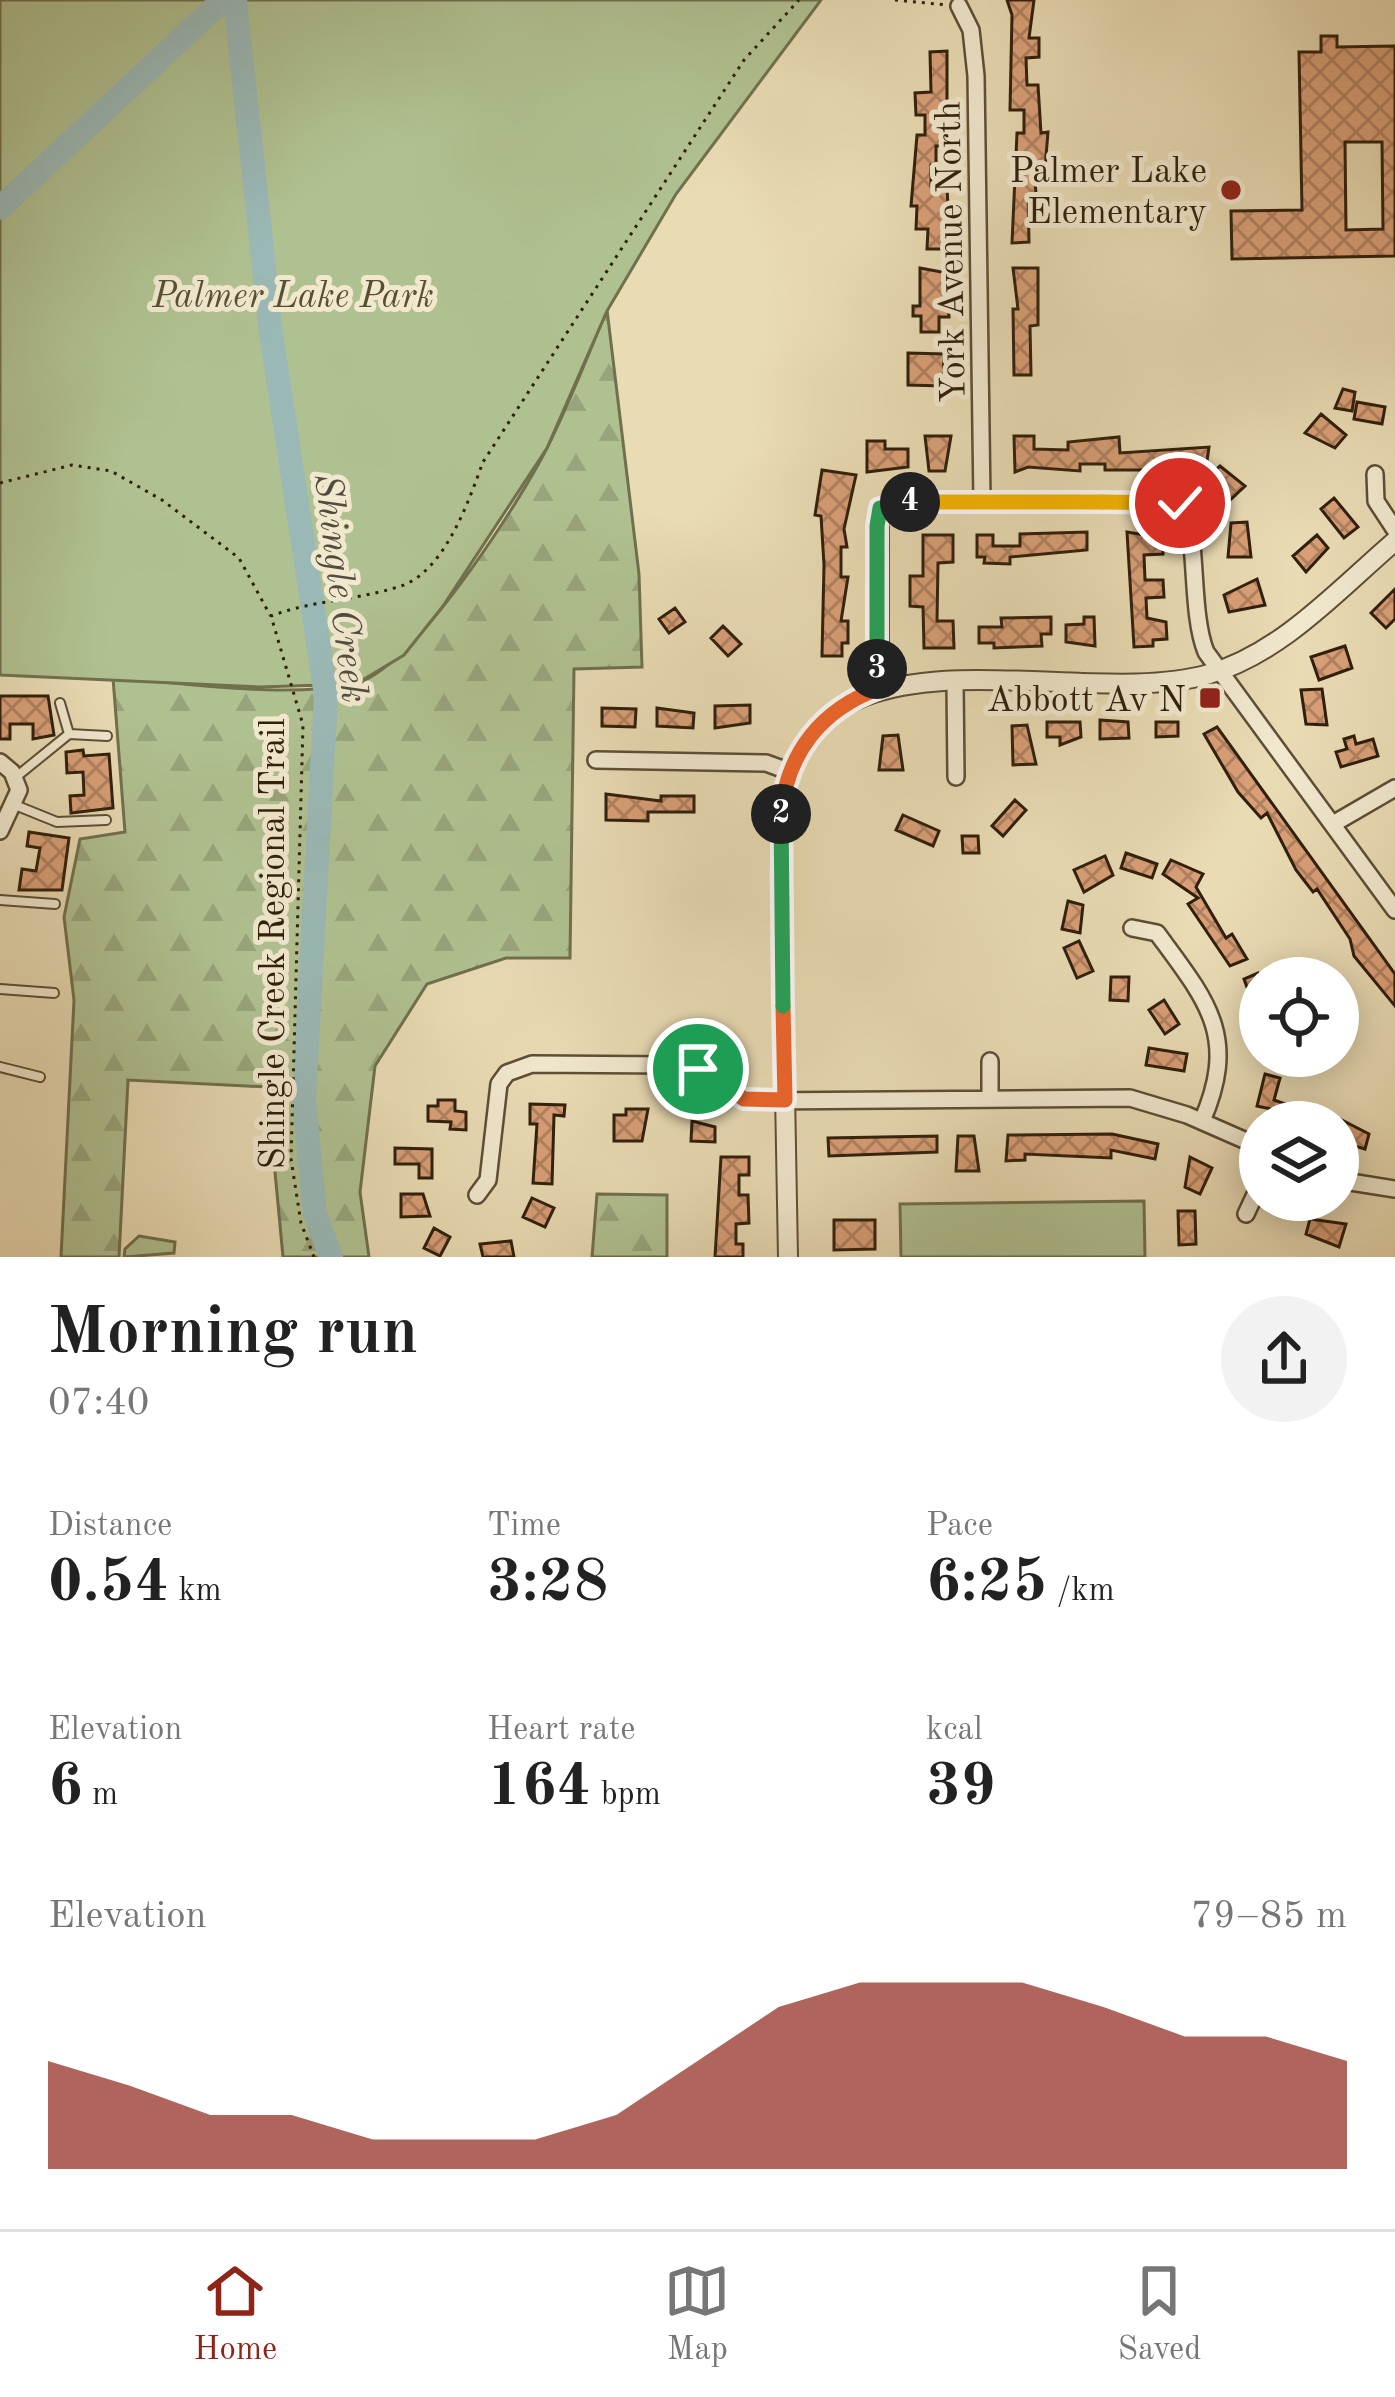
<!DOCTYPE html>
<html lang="en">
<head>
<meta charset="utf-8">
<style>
  body { margin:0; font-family:"Old Standard TT",serif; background:#f2f2f2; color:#222; height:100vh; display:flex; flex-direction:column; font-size:45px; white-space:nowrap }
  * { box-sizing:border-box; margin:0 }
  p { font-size:39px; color:#767676 }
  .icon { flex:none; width:66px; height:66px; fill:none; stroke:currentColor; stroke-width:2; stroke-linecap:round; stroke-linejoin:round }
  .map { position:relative; height:1257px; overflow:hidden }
  .details { display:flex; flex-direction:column; background:#fff; flex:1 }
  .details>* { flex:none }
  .fabs { position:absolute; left:1239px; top:957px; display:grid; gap:24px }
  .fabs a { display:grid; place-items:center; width:120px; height:120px; border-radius:50%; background:#fff; box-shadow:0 6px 30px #0003; font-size:60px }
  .pin { position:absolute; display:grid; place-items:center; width:102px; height:102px; color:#fff; margin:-51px; border:6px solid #fff; border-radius:50%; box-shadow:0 3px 12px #0007 }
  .km { position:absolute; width:60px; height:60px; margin:-30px; border-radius:50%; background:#222; color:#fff; font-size:33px; line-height:60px; text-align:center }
  .round { display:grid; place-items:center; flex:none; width:126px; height:126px; border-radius:63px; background:#f2f2f2 }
  .head { display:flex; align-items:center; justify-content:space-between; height:204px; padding:0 48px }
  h1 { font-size:66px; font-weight:700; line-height:90px }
  .metrics { display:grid; grid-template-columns:repeat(3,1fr); gap:18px; height:204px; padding:12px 48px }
  .metrics div { display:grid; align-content:center }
  .metrics b { font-size:60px; font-weight:700 }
  .metrics small { font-size:33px; font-weight:400 }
  .metrics p { font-size:33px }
  .chart { height:336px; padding:24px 48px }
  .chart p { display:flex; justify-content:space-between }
  .chart svg { width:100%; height:216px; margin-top:12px; fill:#8f2418; opacity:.7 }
  .tabs { display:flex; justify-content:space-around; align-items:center; height:168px; border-top:3px solid #e0e0e0; background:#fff; font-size:33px; color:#767676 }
  .tabs a { display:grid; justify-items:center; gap:6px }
  .tabs .selected { color:#8f2418 }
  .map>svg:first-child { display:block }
  .forest { fill:url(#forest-firs); stroke:#70704e; stroke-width:3 }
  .green { fill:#b0c191; stroke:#70704e; stroke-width:3 }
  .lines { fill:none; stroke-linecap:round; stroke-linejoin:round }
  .river { stroke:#9ab9b6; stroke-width:24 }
  .building { fill:url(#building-cross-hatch); stroke:#301f0b; stroke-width:3; fill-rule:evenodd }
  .service-casing { stroke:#5e4e35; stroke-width:12 }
  .minor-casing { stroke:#5e4e35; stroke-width:20 }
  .tertiary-casing { stroke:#5e4e35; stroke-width:22 }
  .path { stroke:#301f0b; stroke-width:3; stroke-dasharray:3 6; stroke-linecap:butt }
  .service { stroke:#f1e8ce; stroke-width:8 }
  .minor { stroke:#f1e8ce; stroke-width:15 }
  .tertiary { stroke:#f1e8ce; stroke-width:18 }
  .split-1-casing { stroke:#fff; stroke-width:24 }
  .split-2-casing { stroke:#fff; stroke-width:24 }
  .split-3-casing { stroke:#fff; stroke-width:24 }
  .split-4-casing { stroke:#fff; stroke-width:24 }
  .split-5-casing { stroke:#fff; stroke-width:24 }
  .split-6-casing { stroke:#fff; stroke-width:24 }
  .split-1 { stroke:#f0652b; stroke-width:15 }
  .split-2 { stroke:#22a559; stroke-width:15 }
  .split-3 { stroke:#f0652b; stroke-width:15 }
  .split-4 { stroke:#22a559; stroke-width:15 }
  .split-5 { stroke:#f5b400; stroke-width:15 }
  .split-6 { stroke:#f5b400; stroke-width:15 }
  .poi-dot { fill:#8f2418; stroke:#f1e8ce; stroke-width:4.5 }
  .labels { text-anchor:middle; stroke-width:10; stroke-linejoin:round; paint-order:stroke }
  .poi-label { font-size:36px; fill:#301f0b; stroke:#f1e8ce; text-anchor:end }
  .street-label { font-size:36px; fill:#301f0b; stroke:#f1e8ce }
  .park-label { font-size:36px; font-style:italic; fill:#565033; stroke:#f1e8ce }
  .water-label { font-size:39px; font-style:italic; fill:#504d3e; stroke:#f1e8ce }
</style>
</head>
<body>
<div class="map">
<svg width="1395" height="1257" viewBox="0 0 1395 1257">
  <defs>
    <pattern id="forest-firs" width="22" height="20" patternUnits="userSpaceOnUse" patternTransform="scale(3)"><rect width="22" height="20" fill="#b0c191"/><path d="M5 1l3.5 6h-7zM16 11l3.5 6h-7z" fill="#98a57c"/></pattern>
    <pattern id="building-cross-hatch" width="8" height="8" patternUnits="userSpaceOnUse" patternTransform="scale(3)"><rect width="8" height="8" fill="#d99f77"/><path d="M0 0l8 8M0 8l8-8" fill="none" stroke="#b08160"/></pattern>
  </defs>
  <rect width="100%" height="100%" fill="#e9dbb4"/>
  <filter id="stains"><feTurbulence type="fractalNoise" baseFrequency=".00167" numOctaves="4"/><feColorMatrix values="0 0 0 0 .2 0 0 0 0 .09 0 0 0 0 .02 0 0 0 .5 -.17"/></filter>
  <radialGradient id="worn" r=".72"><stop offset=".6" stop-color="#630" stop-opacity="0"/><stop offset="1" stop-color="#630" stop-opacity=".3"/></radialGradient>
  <path class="forest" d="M607,310L639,574L642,667L574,669L570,958H506L427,984L375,1066L360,1192L369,1257H283L267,1087L128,1080L119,1257H61L74,1000L64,917L80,839L125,832L113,678C186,682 281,699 353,684C412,672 520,502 548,446C570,402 588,355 607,310Z
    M597,1194L667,1195V1257H592Z"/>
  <path class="green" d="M0,0H821L676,194L607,311L547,448L443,606L404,655L356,684L259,687L0,675Z
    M1144,1201L1145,1257H901L900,1204Z
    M139,1236L175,1242L174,1253L124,1257L125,1249Z"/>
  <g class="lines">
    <path class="river" d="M235,0L271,333L326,695L304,1099L315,1214L331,1257
      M0,208L223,0"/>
  </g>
  <path class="building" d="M1007,0H1034L1029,38H1039V57L1026,58L1027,85H1038L1041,133L1048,132L1044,180H1035L1036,194H1028L1029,242L1012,243L1017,133H1024V110H1010L1012,15Z
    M1321,36H1337V47L1395,46V256L1232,259L1231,211L1302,210L1299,52H1321ZM1345,142H1382L1383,229L1346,230Z
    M947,51V109H942L947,146H936V165H931V186L947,185L949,234L944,249H927L928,229H916L917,206H911L917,135H925V115H916L915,93L931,92L930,52Z
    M920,268L947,273L949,317H939V332H921V316H913V306H920Z
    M1013,268H1038V325L1030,326L1031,375H1014L1013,309H1018Z
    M908,353L944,354L943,386L908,385Z
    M1343,389L1355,392L1352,411L1335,408Z
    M1357,402L1385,407L1382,424L1354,419Z
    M1321,414L1346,435L1335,448L1305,433Z
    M925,436H951L945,471H929Z
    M1014,436H1034V449L1068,450V442L1119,437L1120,453L1209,447L1206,468L1169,463V470H1105V464H1080V471L1028,467L1015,472Z
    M867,441H885V449H908V467L867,472Z
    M1220,466L1245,486L1228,502L1209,476Z
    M822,470L856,475L844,529L847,547H841V577H848L841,621H848V643H842V656H822L824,565L821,516L815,515Z
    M1334,498L1358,527L1344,538L1321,509Z
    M1247,522L1251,557H1228L1231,523Z
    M1087,532V550L1010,557V564L984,563L985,557H977V535H993V546H1020V534Z
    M1127,532L1163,538V554L1144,555L1145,580H1163L1164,597L1146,598L1147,618L1166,622L1167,639L1153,640V646L1134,647Z
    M923,535H953V562L938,563L937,621H953L954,648H924L923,607L910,606V576H923Z
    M1317,535L1328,548L1306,572L1293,556Z
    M1257,579L1265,605L1229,612L1224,595Z
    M1395,589V619L1386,628L1371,613Z
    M675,608L685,622L669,633L659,619Z
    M1051,617V634H1041L1042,646L994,648V643H979V627H1002L1001,618Z
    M1084,617H1094L1095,646L1066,642V625L1084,624Z
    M723,626L741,644L728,656L711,638Z
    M1345,646L1352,668L1319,680L1311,657Z
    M1322,689L1327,725L1306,724L1301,690Z
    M0,696H48L54,735L33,739V724H10V739H0Z
    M750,705V723L715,728V706Z
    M602,708L636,709L635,727L602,726Z
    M657,708L694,713L693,728L657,726Z
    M1100,720L1128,722L1129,738L1100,739Z
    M1047,722H1080L1081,737L1060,745V737H1047Z
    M1156,722H1178V736L1156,737Z
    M1027,725L1036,764L1013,765L1012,726Z
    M1217,727L1395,974V1006L1354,956L1350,939L1317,889L1313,892L1296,870L1267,813L1261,818L1238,792L1204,734Z
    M898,735L903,770H879L883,736Z
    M1354,736L1356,744L1373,739L1378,756L1341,767L1336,752L1347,749L1344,739Z
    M83,750L84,756L109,754L113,808L71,813L70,796L84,795L83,772L67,773L66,752Z
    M606,794L661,801V796H694V812H648V821L606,820Z
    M1015,800L1026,810L1003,836L992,826Z
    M903,815L939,831L933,846L896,830Z
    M29,832L69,838L62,890H19L22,869L36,871L40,848L27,846Z
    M962,836H978L979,853H963Z
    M1126,853L1157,864L1152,878L1121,868Z
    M1105,856L1113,875L1084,892L1074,870Z
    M1171,860L1203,874L1196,887L1226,938L1232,934L1247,959L1230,966L1188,904L1198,898L1163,874Z
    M1068,901L1083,905L1080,933L1062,929Z
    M1079,941L1093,971L1077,978L1064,948Z
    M1258,973L1260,979L1259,1020L1244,979Z
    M1111,977H1129L1128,1001L1110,1000Z
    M1164,1000L1179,1024L1165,1034L1149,1010Z
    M1149,1048L1187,1054L1184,1071L1146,1065Z
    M1265,1074L1280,1078L1274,1100L1335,1122H1286L1289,1113L1257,1106Z
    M438,1100H455V1111L466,1112V1130L450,1129L451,1122L428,1121V1106H438Z
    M530,1104L565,1105L564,1116L554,1115L552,1184L533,1183L537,1124H530Z
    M626,1109H648L642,1141H614V1115H626Z
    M1338,1118L1369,1134L1365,1149L1338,1141Z
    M692,1121L715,1127V1142L691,1141Z
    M1112,1134L1158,1144L1155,1159L1111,1150V1158L1025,1154V1160L1006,1161L1008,1135Z
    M937,1136V1152L829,1156L828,1138Z
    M958,1136H974L979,1171H956Z
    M395,1148L432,1149V1178H419V1164H395Z
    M721,1157H749V1175H739V1195H748L749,1223L736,1224V1244H743V1257H715Z
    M1190,1157L1212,1168L1200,1194L1185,1187Z
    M401,1194H423L430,1216L401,1217Z
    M532,1198L554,1208L545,1227L523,1217Z
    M1178,1211H1195L1196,1244L1179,1245Z
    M1310,1219L1346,1224L1339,1247L1306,1234Z
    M834,1220H875V1249L834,1250Z
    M434,1228L450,1237L440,1256L424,1248Z
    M511,1241L514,1257H483L480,1244Z"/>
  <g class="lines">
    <g class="service-casing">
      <path id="service" d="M60,703L69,734
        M16,777L69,734L107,736
        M15,805L57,822L106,820
        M0,900L55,904
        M0,989L54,993
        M0,1067L40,1077"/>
    </g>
    <g class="minor-casing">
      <path id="minor" d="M959,6L971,30L976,76L982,501
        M1375,474L1376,501L1395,530
        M955,683L956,777
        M880,688V509L898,502L1181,503C1199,523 1189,611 1206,652L1395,910
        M596,760L766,763L788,771
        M0,762L12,772L19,790L0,831
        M1333,824L1395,788
        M1132,928L1157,933C1207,1001 1239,1036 1202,1121
        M990,1061V1097
        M1338,1180L1395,1189
        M477,1195L488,1180L499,1084L507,1073L532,1064L672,1065L697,1069L732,1095L762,1101L1130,1098L1187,1115L1260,1147
        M1246,1214L1260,1184"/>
    </g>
    <g class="tertiary-casing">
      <path id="tertiary" d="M788,1257L780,819C801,603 1072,714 1209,674C1282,653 1339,589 1395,541"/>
    </g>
    <path class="path" d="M895,0L947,5
      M0,483L72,465L111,471L162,500L239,558L270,615
      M314,1257L301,1223L291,1159L303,725L271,616C313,600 359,600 401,586C445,571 469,500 483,462L744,60L799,0"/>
    <use href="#service" class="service"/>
    <use href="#minor" class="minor"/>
    <use href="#tertiary" class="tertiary"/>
  </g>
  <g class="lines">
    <g class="split-1-casing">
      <path id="split-1" d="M698,1069L744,1099L785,1100L783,1006"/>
    </g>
    <g class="split-2-casing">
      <path id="split-2" d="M781,814L783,1006"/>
    </g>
    <g class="split-3-casing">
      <path id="split-3" d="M781,814C787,752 822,709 880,688L877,669"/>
    </g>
    <g class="split-4-casing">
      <path id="split-4" d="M877,669V526L880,508L910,502"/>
    </g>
    <g class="split-5-casing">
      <path id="split-5" d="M910,502H1102"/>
    </g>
    <g class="split-6-casing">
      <path id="split-6" d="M1102,502L1180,503"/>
    </g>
    <use href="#split-1" class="split-1"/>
    <use href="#split-2" class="split-2"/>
    <use href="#split-3" class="split-3"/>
    <use href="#split-4" class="split-4"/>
    <use href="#split-5" class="split-5"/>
    <use href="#split-6" class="split-6"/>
  </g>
  <g class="poi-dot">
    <circle cx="1231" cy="190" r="12"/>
    <rect x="1198" y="686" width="24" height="24" rx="6"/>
  </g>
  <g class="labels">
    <g class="poi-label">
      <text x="1207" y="182">Palmer Lake<tspan x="1207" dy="41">Elementary</tspan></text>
      <text x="1186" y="711">Abbott Av N</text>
    </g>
    <g class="street-label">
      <text transform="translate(949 252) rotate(-91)" y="13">York Avenue North</text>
      <text transform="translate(271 944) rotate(-90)" y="13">Shingle Creek Regional Trail</text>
    </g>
    <g class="park-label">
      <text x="293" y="307">Palmer Lake Park</text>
    </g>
    <g class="water-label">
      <text transform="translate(343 588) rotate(83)" y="14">Shingle Creek</text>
    </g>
  </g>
  <rect width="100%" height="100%" filter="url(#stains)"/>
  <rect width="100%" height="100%" fill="url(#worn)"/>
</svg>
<div class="fabs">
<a><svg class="icon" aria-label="locate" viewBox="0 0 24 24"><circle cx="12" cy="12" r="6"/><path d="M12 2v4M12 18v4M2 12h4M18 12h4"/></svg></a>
<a><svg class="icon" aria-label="layers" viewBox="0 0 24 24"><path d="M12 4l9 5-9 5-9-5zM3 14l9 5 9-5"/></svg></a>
</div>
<div class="pin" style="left:698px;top:1069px;background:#1e9e55"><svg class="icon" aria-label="arrive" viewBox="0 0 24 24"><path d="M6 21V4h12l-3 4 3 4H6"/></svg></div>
<div class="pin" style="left:1180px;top:503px;background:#d93025"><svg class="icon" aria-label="check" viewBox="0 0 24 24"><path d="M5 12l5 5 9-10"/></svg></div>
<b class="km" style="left:781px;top:814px">2</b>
<b class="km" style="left:877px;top:669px">3</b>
<b class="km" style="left:910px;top:502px">4</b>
</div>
<section class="details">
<div class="head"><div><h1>Morning run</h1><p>07:40</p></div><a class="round"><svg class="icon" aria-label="share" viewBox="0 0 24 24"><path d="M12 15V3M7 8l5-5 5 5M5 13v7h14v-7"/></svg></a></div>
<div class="metrics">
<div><p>Distance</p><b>0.54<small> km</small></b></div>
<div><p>Time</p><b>3:28</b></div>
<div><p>Pace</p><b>6:25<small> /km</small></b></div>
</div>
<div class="metrics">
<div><p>Elevation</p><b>6<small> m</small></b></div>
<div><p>Heart rate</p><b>164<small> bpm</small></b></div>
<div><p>kcal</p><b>39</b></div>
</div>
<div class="chart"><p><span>Elevation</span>79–85 m</p>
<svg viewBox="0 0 160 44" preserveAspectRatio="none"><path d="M0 44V22L10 27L20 33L30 33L40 38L50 38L60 38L70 33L80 22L90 11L100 6L110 6L120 6L130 11L140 17L150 17L160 22V44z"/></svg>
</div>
</section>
<nav class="tabs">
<a class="selected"><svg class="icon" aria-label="home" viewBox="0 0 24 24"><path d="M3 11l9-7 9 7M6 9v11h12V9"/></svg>Home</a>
<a><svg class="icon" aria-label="map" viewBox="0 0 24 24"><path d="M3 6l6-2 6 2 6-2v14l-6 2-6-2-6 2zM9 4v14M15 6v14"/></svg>Map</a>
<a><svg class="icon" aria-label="saved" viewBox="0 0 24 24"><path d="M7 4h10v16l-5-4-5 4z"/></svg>Saved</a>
</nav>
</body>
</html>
